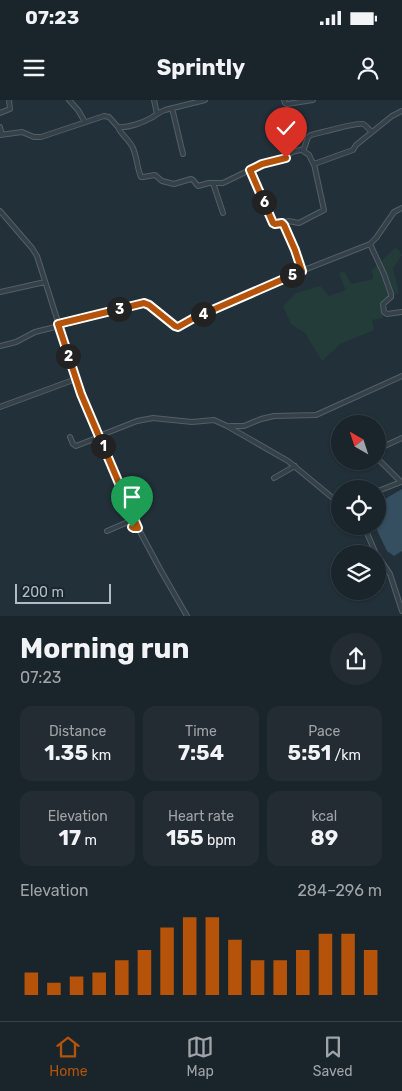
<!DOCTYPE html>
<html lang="en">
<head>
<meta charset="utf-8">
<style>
  body { margin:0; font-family:Rubik,sans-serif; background:#232c33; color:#f1f3f6; height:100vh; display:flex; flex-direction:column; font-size:19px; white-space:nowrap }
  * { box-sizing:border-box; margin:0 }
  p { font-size:16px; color:#9fa4a9 }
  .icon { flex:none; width:28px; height:28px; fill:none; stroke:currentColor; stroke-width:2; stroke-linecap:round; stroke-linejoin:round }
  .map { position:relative; height:516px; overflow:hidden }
  .drawer { display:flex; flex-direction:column; background:#1a242b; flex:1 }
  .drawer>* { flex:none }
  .needle { width:32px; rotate:321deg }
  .buttons { position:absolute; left:331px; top:315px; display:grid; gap:10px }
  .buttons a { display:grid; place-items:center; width:55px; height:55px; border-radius:50%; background:#1a242b; box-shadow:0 1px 4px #0004,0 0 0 1px #384147; font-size:25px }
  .scale { position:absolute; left:15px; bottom:12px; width:96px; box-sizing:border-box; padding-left:5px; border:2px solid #b0bcc5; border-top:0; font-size:14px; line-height:18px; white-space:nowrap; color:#b0bcc5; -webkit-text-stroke:4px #1a262e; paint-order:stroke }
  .pin { position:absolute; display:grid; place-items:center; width:42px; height:42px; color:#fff; margin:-51px -21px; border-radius:50% 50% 50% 0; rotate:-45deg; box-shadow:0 0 5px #0007 }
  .pin .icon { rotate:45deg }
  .km { position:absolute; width:25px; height:25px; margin:-12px; border-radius:50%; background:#222; color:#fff; font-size:14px; line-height:25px; text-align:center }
  .round { display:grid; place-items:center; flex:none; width:52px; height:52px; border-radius:26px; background:#232c33 }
  .summary { display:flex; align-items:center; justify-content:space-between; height:85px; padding:0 20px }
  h1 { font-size:28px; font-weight:700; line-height:38px }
  .stats { display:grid; grid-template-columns:repeat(3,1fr); gap:8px; height:85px; padding:5px 20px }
  .stats div { display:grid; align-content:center; border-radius:12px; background:#232c33; text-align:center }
  .stats b { font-size:21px; font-weight:700 }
  .stats small { font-size:14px; font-weight:400 }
  .stats p { font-size:14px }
  .chart { height:140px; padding:10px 20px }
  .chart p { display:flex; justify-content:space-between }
  .chart svg { width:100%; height:90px; margin-top:5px; stroke:#b45309; stroke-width:6 }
  .status { display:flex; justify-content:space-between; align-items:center; height:35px; padding:0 25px; background:#1a242b; direction:ltr }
  .status svg { height:14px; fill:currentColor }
  header { display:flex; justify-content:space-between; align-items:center; height:65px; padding:0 20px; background:#1a242b; font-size:22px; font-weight:700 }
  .menu { display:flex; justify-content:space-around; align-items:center; height:70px; border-top:1px solid #384147; background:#1a242b; font-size:14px; color:#9fa4a9 }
  .menu a { display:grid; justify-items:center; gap:2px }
  .menu .active { color:#b45309 }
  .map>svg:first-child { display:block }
  .green { fill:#243c39 }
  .water { fill:#354f60 }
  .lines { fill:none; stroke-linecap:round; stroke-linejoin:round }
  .minor-casing { stroke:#535f67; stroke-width:6 }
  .minor { stroke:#354149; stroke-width:4 }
  .route-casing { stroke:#fff; stroke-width:10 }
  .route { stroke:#b45309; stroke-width:6 }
</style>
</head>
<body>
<div class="status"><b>07:23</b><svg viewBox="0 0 49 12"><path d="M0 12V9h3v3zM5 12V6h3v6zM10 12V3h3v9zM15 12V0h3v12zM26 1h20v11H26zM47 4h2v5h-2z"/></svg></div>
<header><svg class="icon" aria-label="menu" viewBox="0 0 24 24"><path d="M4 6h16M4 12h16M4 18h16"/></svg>Sprintly<svg class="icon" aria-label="person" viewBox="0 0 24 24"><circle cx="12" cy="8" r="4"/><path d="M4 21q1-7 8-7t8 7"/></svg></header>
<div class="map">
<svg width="402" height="516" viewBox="0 0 402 516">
  <rect width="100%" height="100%" fill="#223039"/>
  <path class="green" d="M396,147L402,155L393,168L399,193L381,201L383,218L372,220L374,230L340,244L322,261L305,233L291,224L283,206L296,193L320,186L329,196L346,190L339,173L344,171L351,184L373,179L372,170Z"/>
  <path class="water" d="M402,389V451L394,456L387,451L375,426H378V403Z"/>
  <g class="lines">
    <g class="minor-casing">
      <path id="minor" d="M69,0L78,10L85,22
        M154,0L157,14
        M284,0L285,3L287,4L313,0
        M172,8L183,54
        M0,13L10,9L9,0
        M0,27L2,35
        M118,27C121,35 129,39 133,48C137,57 137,68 141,77H143L155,75L162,81L174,84L191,79L193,80L198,86L209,83H223L262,64L285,58L292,52L304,49L308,37L311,35C320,33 357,22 363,24C366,25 369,30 372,32
        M0,35L22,32L34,37H41L104,16L109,17L118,27C128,28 142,23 151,18C156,15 159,12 165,10L205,0
        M302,50L309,55L314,65
        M250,70L273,123L275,125L282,123L284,125L295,150L302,171
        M213,83L223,113
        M0,111L32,148L37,156L81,294L138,428L160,469L187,516
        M282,123L288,121L299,123L324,110L314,64L353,50L356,45L392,16L402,11
        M370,144L384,174L391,194V197L383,204L384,212L387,214L402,212
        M0,192L45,182
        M58,224L144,203L149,205L175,226L178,227L194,217L304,170L370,144L376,138L394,112L402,108
        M0,246L16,242L35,232L59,226
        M0,307L76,279
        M230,326H244L261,319L274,316L316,315L402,276
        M99,336L137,321L153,318L192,322L214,320L227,326L288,361L340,404
        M70,337L73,344L76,346L99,337
        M378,349L402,338
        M378,359L401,382
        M274,378L295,366
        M378,391L401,382
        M364,426L376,454
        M107,431L128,422L130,423L133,428H138
        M378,456L390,474L402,511"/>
    </g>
    <use href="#minor" class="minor"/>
  </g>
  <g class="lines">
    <g class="route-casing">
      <path id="route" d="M132,427L134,428H138L81,294L58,224L144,203L149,205L175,226L178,227L194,218L302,171L295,150L284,125L282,123L275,124L273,123L250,70L262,64L286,58"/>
    </g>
    <use href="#route" class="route"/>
  </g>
</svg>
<div class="buttons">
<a><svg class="needle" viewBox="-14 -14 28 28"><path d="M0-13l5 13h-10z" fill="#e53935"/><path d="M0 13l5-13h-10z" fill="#9fa4a9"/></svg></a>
<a><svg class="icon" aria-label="locate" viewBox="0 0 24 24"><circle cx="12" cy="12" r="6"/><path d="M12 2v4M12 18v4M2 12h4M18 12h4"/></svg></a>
<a><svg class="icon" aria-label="layers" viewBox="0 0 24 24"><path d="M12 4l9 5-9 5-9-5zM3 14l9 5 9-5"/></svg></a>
</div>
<div class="scale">200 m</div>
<div class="pin" style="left:132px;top:427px;background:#1e9e55"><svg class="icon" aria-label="arrive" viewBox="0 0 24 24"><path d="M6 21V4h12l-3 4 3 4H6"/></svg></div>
<div class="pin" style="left:286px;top:58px;background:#d93025"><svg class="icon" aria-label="check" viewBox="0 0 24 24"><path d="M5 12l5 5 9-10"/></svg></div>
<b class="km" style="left:103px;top:346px">1</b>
<b class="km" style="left:68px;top:256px">2</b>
<b class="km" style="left:119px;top:209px">3</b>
<b class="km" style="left:203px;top:214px">4</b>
<b class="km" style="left:292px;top:175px">5</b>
<b class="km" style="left:264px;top:102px">6</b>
</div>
<section class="drawer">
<div class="summary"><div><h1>Morning run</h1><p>07:23</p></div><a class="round"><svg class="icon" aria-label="share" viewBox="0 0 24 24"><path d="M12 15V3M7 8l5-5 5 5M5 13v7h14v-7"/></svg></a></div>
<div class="stats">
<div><p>Distance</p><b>1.35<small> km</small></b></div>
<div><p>Time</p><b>7:54</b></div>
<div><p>Pace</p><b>5:51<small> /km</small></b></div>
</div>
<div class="stats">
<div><p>Elevation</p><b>17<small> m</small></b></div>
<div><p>Heart rate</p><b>155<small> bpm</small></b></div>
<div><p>kcal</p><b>89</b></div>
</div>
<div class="chart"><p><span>Elevation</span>284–296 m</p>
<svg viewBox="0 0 160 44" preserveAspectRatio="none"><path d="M5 44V33M15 44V38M25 44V35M35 44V33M45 44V27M55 44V22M65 44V11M75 44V6M85 44V6M95 44V17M105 44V27M115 44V27M125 44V22M135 44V14M145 44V14M155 44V22"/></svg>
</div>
</section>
<nav class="menu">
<a class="active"><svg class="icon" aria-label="home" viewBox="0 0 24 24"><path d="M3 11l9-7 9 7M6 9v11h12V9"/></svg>Home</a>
<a><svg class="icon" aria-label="map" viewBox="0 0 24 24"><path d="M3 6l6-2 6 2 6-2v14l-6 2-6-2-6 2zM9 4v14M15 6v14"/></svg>Map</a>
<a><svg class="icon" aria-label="saved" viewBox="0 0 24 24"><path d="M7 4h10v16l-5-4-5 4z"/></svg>Saved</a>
</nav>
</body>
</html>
